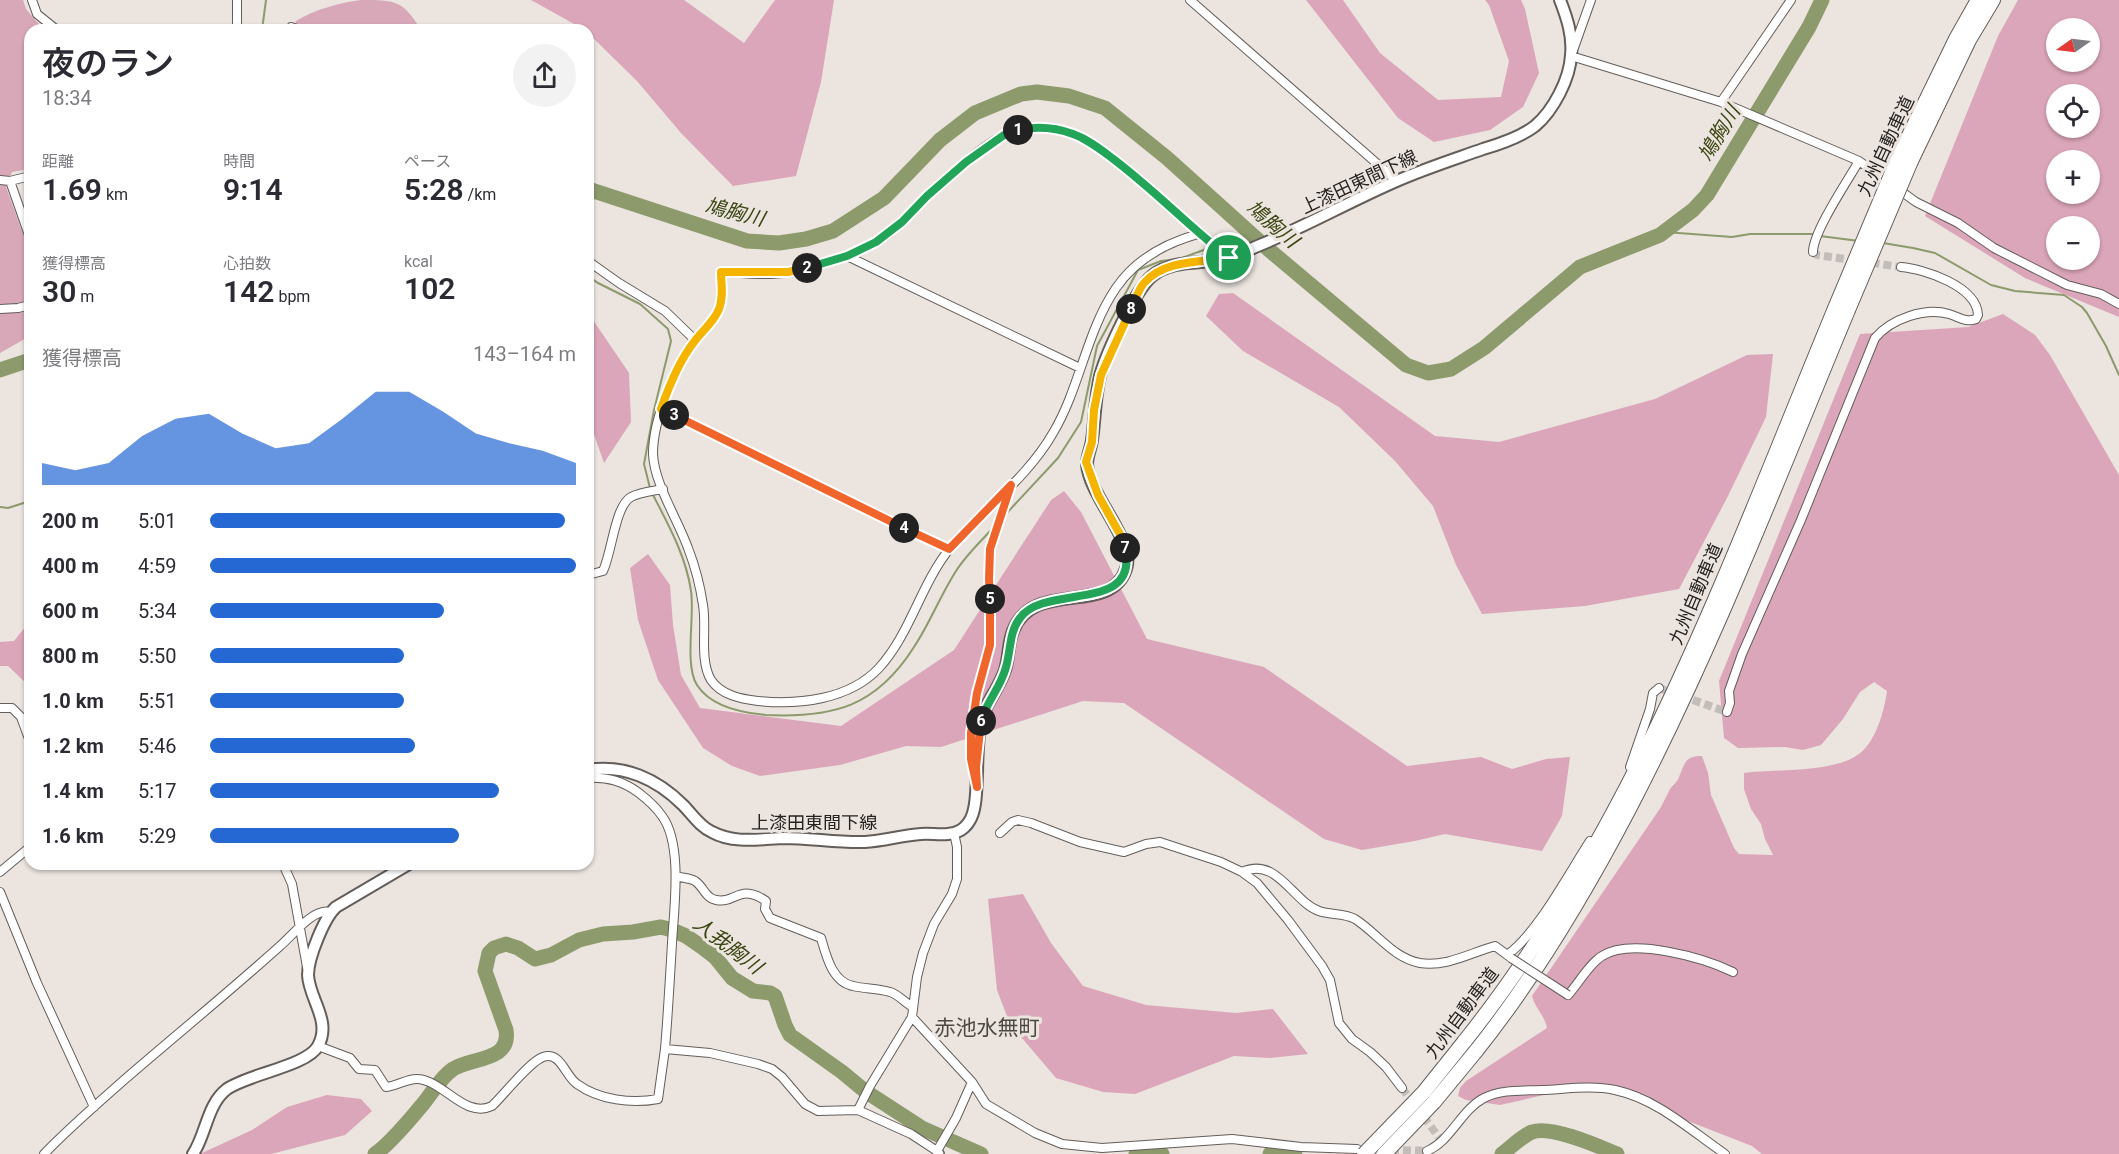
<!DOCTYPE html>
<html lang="ja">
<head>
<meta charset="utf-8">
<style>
  body { margin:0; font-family:Roboto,"Noto Sans JP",sans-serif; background:#f2f2f3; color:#2b2b33; height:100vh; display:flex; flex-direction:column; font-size:22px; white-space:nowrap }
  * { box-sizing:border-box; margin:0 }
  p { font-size:20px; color:#7c7c81 }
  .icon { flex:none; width:33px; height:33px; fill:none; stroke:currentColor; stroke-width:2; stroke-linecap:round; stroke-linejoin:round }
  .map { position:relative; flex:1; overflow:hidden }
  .details { position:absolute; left:24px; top:24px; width:570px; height:846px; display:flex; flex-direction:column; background:#fff; border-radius:18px; box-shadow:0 2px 4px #0004 }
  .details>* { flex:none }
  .needle { width:39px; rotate:256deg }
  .fabs { position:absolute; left:2046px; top:18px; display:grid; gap:12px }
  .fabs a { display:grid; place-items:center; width:54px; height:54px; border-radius:50%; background:#fff; box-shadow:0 2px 4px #0004; font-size:30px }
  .pin { position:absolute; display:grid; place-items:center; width:51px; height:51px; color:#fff; margin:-26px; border:3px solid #fff; border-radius:50%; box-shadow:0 2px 6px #0007 }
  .km { position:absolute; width:30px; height:30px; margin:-15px; border-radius:50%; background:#222; color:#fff; font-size:16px; line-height:30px; text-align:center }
  .round { display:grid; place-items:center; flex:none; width:63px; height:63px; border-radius:32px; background:#f2f2f3 }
  .summary { display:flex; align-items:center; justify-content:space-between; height:102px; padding:0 18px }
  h1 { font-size:33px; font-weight:600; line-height:45px }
  .figures { display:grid; grid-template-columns:repeat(3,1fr); gap:9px; height:102px; padding:6px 18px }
  .figures div { display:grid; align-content:center }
  .figures b { font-size:30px; font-weight:600 }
  .figures small { font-size:16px; font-weight:400 }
  .figures p { font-size:16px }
  .chart { height:168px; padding:12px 18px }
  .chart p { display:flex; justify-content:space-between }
  .chart svg { width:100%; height:108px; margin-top:6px; fill:#2568d4; opacity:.7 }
  ul { padding:0 18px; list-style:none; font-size:20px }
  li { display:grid; grid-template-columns:96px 72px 1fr; align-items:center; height:45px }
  li i { height:15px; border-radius:8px; background:#2568d4 }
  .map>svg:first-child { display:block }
  .green { fill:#d8a8b9 }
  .forest { fill:#dba6b9; fill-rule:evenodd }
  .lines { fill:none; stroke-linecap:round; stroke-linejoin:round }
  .stream { stroke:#8c9a6c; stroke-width:2 }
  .river { stroke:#8c9a6c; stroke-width:15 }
  .minor-tunnel { stroke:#c3bdb9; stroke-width:8; stroke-dasharray:8 4; stroke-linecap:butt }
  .minor-casing { stroke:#645e5a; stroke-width:10 }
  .tertiary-casing { stroke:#645e5a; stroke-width:12 }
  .secondary-casing { stroke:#645e5a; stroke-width:14 }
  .motorway-casing { stroke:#645e5a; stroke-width:16 }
  .minor { stroke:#fff; stroke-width:8 }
  .tertiary { stroke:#fff; stroke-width:9 }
  .secondary { stroke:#fff; stroke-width:10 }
  .motorway { stroke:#fff; stroke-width:14 }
  .minor-bridge-casing { stroke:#645e5a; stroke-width:10; stroke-linecap:butt }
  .motorway-bridge-casing { stroke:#645e5a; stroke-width:16; stroke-linecap:butt }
  .minor-bridge { stroke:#fff; stroke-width:8 }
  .motorway-bridge { stroke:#fff; stroke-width:14 }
  .split-1-casing { stroke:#fff; stroke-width:12 }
  .split-2-casing { stroke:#fff; stroke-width:12 }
  .split-3-casing { stroke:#fff; stroke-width:12 }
  .split-4-casing { stroke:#fff; stroke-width:12 }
  .split-5-casing { stroke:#fff; stroke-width:12 }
  .split-6-casing { stroke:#fff; stroke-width:12 }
  .split-7-casing { stroke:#fff; stroke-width:12 }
  .split-8-casing { stroke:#fff; stroke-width:12 }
  .split-9-casing { stroke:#fff; stroke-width:12 }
  .split-1 { stroke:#22a559; stroke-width:8 }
  .split-2 { stroke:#22a559; stroke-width:8 }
  .split-3 { stroke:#f5b400; stroke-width:8 }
  .split-4 { stroke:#f0652b; stroke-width:8 }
  .split-5 { stroke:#f0652b; stroke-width:8 }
  .split-6 { stroke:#f0652b; stroke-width:8 }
  .split-7 { stroke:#22a559; stroke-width:8 }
  .split-8 { stroke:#f5b400; stroke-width:8 }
  .split-9 { stroke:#f5b400; stroke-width:8 }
  .labels { text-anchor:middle; stroke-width:6; stroke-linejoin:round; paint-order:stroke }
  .street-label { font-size:18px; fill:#252220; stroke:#ebe4df }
  .water-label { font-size:20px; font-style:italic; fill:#394611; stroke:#ebe4df }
  .quarter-label { font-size:21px; fill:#4d4843; stroke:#ebe4df }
</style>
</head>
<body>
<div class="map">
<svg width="2119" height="1154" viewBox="0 0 2119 1154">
  <rect width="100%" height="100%" fill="#ebe4df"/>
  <path class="green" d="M0,0H23L26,9L44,30H30V169L12,172L6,187L30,253V336L0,353Z
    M361,0C395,0 403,0 421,30H294L296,21C316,9 339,3 361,0Z"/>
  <path class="forest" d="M531,0H684L744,43L775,0H834L821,82L796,176L733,186L681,133L637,81L588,33V30H585Z
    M1306,0H1343L1380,53L1438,100L1501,97L1509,61L1489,5L1485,0H1521L1525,9L1539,73L1523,107L1490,130L1434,142L1398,118Z
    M2018,0H2119V317L2025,278L1925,216L1998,36ZM2056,28H2090V62H2056ZM2056,94H2090V128H2056ZM2056,160H2090V194H2056ZM2056,226H2090V260H2056Z
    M1233,293L1435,436L1499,442L1655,399L1747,355L1773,354L1766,417L1728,496L1679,589L1585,606L1482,614L1456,565L1433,506L1395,461L1339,407L1243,351L1206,316L1219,294Z
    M2003,314L2035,335L2050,355L2119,475V1154H1762L1752,1146L1593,1084L1500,1105L1466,1100L1458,1096L1460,1088L1466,1081L1547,1028C1545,1016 1535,1008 1532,996L1661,807C1664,801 1667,795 1670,789C1673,785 1678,781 1679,777C1685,763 1685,756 1702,756L1708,773L1711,795L1734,848L1739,854L1773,855L1765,839L1761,824L1751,809L1744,789V773C1774,769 1835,773 1859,754C1876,741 1884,712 1887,691L1874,682L1860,692L1843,719L1821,745L1803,750L1785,747L1738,748L1724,738L1719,681L1860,334L1968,327Z
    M588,317L593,320L629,373L631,422L604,463L588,417Z
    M1064,491L1081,512L1147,639L1264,667L1407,766L1481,757L1512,769L1546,759L1570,757L1562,816L1542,851L1445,834L1415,841L1362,850L1324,839L1124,703L1083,701L941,747L906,746L840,765L760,776L732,766L703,748L658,680L638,620L630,568L648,554L670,585L673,625L681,675L700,708L841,726L954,650L1051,500Z
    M30,621V687L8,666H0V642L14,641Z
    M1023,894L1051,943L1083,986L1146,1005L1236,1013L1273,1009L1308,1054L1270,1058L1234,1056L1135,1094L1103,1092L1056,1078L1010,1024L997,990L988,899Z
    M327,1095L361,1099L372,1111L345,1135L271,1154H200L252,1130L287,1107Z"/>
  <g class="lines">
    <path class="stream" d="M262,30L266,0
      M1665,232L1732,237L1750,234H1815
      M1820,236L1859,241
      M1883,243L1913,248L1935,253L1991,285L2015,291L2064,295L2082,307L2087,313L2106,346L2119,375
      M1217,245L1251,234
      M588,276L598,283L640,304L668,329L671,341L654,410L644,464L650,488
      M652,493C668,524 686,556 691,591C695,616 684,665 697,685C711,707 743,713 766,715C833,718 876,707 914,647C930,623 940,596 956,571C966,555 981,541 994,527
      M0,507L8,508L30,501
      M1004,516L1058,458L1081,422L1097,346L1138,270L1161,261L1179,259L1212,247"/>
    <path class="river" d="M588,189L747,241L779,243L806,239L833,231L884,198L940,140L975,113L1021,94L1037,92L1069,96L1105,108L1167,158L1268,249L1406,365L1428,373L1451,369L1484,348L1580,267L1660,235L1693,210L1707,195L1809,27L1822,0
      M0,370L30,360
      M375,1154C391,1143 410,1119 423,1104C433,1092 440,1078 453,1069C472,1057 511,1062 506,1030L485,971L489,953L494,948L506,944L518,948L535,959L551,955L579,940L603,934L633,932L661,927L672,930L686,936L702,947L715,957L732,978L753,991L770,993L775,996L785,1025L790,1035L842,1072L865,1091L922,1128L981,1154
      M1136,1154L1150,1149L1162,1154
      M1270,1154L1274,1149L1295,1151
      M1502,1154C1511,1147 1522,1136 1532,1132C1551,1125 1598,1146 1617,1154"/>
    <path class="minor-tunnel" d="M1813,252L1817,255L1901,267
      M1659,688L1727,712
      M1402,1088L1441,1140
      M1367,1149L1427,1151"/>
    <g class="minor-casing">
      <path id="minor" d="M32,0L37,14L57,30
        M1190,0L1397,181
        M1591,0L1571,56L1721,102L1791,0
        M237,30V0
        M289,30L291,27L300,30
        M1721,102L1859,161L1916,202L1958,223L1994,248L2067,285L2101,294L2119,304
        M0,180L10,181L30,176
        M10,181L30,238
        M1198,234C1166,243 1135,260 1116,288C1086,332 1080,388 1053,433C1028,477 984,509 951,547C921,583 911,633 879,668C849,700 798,705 758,701C741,699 721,695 711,680C699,660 707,627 703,605C700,585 695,566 688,548C678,520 654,483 653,454C653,419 673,374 692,344C701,331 715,322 720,307C723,295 721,284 721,272C743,273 767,276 789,272C818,267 848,257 874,243C896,231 911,212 929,195C947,177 988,140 1011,132C1031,125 1053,127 1073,134C1089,140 1102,151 1115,161C1155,190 1190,227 1229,258
        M1813,252C1813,232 1848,180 1859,161
        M847,256L1080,368
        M588,261L619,283L665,311L695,340
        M0,309L18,308L30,305
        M661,409L949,549
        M588,575L603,571C612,552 615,506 631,497C640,492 653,491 663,489
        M0,708H12L21,717L28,736L30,738
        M1727,712L1730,703L1729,691L1742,654L1801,520L1875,338C1891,319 1925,307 1949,314C1959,317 1966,323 1976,319L1978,315C1977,286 1924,269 1901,267
        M1630,767L1650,709L1653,693L1659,688
        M974,773L971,759V733L977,693L990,645V549L1011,485
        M588,778C608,777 623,781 639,793C648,800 656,807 662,816C683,844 674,909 672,943C670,978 668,1013 665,1049L710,1053L758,1064L772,1069L782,1077L805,1104L818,1111L858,1110L911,1134L937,1151L956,1118L972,1082L912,1017
        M1000,833L1012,822L1018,820L1031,823L1080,842L1124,852L1146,844L1160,842L1221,862L1242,872L1257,883L1288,920L1322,966L1330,980L1339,1023L1352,1039L1370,1052L1386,1067L1402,1088
        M283,864L292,884L307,967
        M0,872L30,847
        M1242,872C1277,856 1292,901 1319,911C1330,915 1345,913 1355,919C1377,933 1393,958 1420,963C1447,967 1470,953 1495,946L1510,957
        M676,876C682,878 690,878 695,881C704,887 705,898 716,900C736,904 739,883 766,901L765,909L770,918L821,938C826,955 832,982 853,986C865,989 878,988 890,992C898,994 905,1003 913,1007
        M0,892L37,983L94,1107
        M1507,955C1537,934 1569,873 1590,841
        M1568,995C1579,983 1589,964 1602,956C1632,937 1704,958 1733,972
        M318,1046L350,1058L359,1069L375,1070L386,1087C397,1086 408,1078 418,1079C444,1081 465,1119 492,1106C504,1095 529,1062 543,1057C561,1051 565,1076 577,1084C599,1100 632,1104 658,1099L665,1049
        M972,1082L986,1104L1035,1133L1062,1144L1102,1148L1232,1139L1301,1147L1357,1149
        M858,1110L870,1086L912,1017L917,977L923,953L934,924L952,894L957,879V847L954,833
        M1427,1151C1451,1141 1461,1110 1484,1098C1502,1089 1523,1091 1542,1090C1566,1089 1592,1085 1615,1090C1657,1099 1690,1130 1725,1154
        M44,1154C69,1128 97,1104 124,1080C176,1035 229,992 280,946C292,936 313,908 330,912"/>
    </g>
    <g class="tertiary-casing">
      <path id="tertiary" d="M937,1151L939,1154"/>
    </g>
    <g class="secondary-casing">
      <path id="secondary" d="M588,770C624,764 657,779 683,805C692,814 700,827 712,832C734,844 760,839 784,838C811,838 838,843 865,842C884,841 903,835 921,834C935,833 949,837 961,830C973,822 975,808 976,794C978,770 976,745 981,721C985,703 999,689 1005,670C1009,658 1008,643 1013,631C1033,578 1110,617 1126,569C1136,541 1089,496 1087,464C1087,456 1091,448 1092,440C1095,419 1095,397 1100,376C1106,354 1135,290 1152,276C1173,258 1205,265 1230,258C1240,255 1250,249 1260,245C1307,226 1352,200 1399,180C1427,168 1455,159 1483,149C1500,144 1521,137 1535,126C1553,111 1570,79 1571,55C1573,36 1567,18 1560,0
        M193,1154C206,1135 207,1104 227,1089C248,1074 307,1066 318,1046C332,1021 309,999 308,975C308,958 324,918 336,907L409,864"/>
    </g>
    <g class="motorway-casing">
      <path id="motorway" d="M1899,156L1956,39L1978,0
        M1911,161L1969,40L1993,0
        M1464,1042C1637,826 1731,559 1836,306
        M1476,1051C1536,976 1585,893 1629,809C1713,648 1778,478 1848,310"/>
    </g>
    <use href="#minor" class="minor"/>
    <use href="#tertiary" class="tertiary"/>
    <use href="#secondary" class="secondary"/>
    <use href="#motorway" class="motorway"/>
    <g class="minor-bridge-casing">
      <path id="minor-bridge" d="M1511,958L1568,995"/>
    </g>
    <g class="motorway-bridge-casing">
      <path id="motorway-bridge" d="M1836,306L1899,156
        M1848,310L1911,161
        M1364,1154L1424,1092L1464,1042
        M1384,1154L1434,1102L1476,1051"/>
    </g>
    <use href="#minor-bridge" class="minor-bridge"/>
    <use href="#motorway-bridge" class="motorway-bridge"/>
  </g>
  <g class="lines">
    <g class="split-1-casing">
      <path id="split-1" d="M1018,130C1037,126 1054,127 1073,134C1087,139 1100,149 1112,158C1153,189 1189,226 1229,258"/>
    </g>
    <g class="split-2-casing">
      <path id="split-2" d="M807,268L847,256L876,242L902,222L927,196L966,162L1004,135L1018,130"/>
    </g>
    <g class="split-3-casing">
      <path id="split-3" d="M674,415L661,409C669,386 679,361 694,342C702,331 714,322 719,309C724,296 721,284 721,272H788L807,268"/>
    </g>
    <g class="split-4-casing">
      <path id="split-4" d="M674,415L904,528"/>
    </g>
    <g class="split-5-casing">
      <path id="split-5" d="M904,528L949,549L1011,485L990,549L989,579L990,599"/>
    </g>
    <g class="split-6-casing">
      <path id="split-6" d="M981,721L976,767L977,787L971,759V733L977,693L990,645V599"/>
    </g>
    <g class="split-7-casing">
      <path id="split-7" d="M981,721C987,701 1001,687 1006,667C1011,650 1009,632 1020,618C1045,583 1140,614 1125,548"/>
    </g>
    <g class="split-8-casing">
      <path id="split-8" d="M1125,548L1121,536L1098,495L1086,462L1092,442L1094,410L1101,375L1131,309"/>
    </g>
    <g class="split-9-casing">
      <path id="split-9" d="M1131,309C1135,301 1138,290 1144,283C1164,260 1201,262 1229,258"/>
    </g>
    <use href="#split-1" class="split-1"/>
    <use href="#split-2" class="split-2"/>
    <use href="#split-3" class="split-3"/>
    <use href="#split-4" class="split-4"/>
    <use href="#split-5" class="split-5"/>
    <use href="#split-6" class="split-6"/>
    <use href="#split-7" class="split-7"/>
    <use href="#split-8" class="split-8"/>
    <use href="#split-9" class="split-9"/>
  </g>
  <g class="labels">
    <g class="street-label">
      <text transform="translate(1886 146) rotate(-65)" y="6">九州自動車道</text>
      <text transform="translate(1359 182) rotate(-25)" y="6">上漆田東間下線</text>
      <text transform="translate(1696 594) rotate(-67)" y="6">九州自動車道</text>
      <text x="814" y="829">上漆田東間下線</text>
      <text transform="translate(1462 1013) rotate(-53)" y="6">九州自動車道</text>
    </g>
    <g class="water-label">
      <text transform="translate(1719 133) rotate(-59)" y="7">鳩胸川</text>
      <text transform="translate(735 212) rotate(14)" y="7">鳩胸川</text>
      <text transform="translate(1273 224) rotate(41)" y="7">鳩胸川</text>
      <text transform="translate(728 945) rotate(37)" y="7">人我胸川</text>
    </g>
    <g class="quarter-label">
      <text x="987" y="1035">赤池水無町</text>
    </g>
  </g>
</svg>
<div class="fabs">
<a><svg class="needle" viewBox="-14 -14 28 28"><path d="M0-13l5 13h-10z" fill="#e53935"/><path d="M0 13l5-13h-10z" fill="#7c7c81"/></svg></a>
<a><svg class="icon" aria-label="locate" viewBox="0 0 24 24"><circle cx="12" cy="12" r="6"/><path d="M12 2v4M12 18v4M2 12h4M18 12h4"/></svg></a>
<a>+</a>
<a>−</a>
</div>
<div class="pin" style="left:1229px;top:258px;background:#1e9e55"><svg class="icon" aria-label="arrive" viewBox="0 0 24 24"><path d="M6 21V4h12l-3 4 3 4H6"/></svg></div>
<b class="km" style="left:1018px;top:130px">1</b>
<b class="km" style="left:807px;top:268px">2</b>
<b class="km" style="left:674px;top:415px">3</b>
<b class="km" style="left:904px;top:528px">4</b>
<b class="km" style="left:990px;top:599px">5</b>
<b class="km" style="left:981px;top:721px">6</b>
<b class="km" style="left:1125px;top:548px">7</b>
<b class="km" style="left:1131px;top:309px">8</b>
<section class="details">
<div class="summary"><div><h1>夜のラン</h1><p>18:34</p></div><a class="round"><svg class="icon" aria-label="share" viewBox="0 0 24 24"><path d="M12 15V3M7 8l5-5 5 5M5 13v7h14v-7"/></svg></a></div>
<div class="figures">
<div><p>距離</p><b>1.69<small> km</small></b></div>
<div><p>時間</p><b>9:14</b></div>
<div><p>ペース</p><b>5:28<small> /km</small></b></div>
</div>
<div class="figures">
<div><p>獲得標高</p><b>30<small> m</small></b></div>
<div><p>心拍数</p><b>142<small> bpm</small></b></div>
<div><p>kcal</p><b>102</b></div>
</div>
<div class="chart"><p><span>獲得標高</span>143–164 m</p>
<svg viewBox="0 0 160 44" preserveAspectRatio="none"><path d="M0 44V35L10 38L20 35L30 24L40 17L50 15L60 23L70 29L80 27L90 17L100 6L110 6L120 14L130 23L140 27L150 30L160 35V44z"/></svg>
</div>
<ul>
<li><b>200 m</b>5:01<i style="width:97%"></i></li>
<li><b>400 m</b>4:59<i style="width:100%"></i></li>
<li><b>600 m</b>5:34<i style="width:64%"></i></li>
<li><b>800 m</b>5:50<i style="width:53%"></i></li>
<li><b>1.0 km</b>5:51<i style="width:53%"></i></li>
<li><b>1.2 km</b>5:46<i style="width:56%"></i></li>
<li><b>1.4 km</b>5:17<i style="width:79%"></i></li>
<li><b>1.6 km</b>5:29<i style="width:68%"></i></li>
</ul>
</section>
</div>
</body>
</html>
